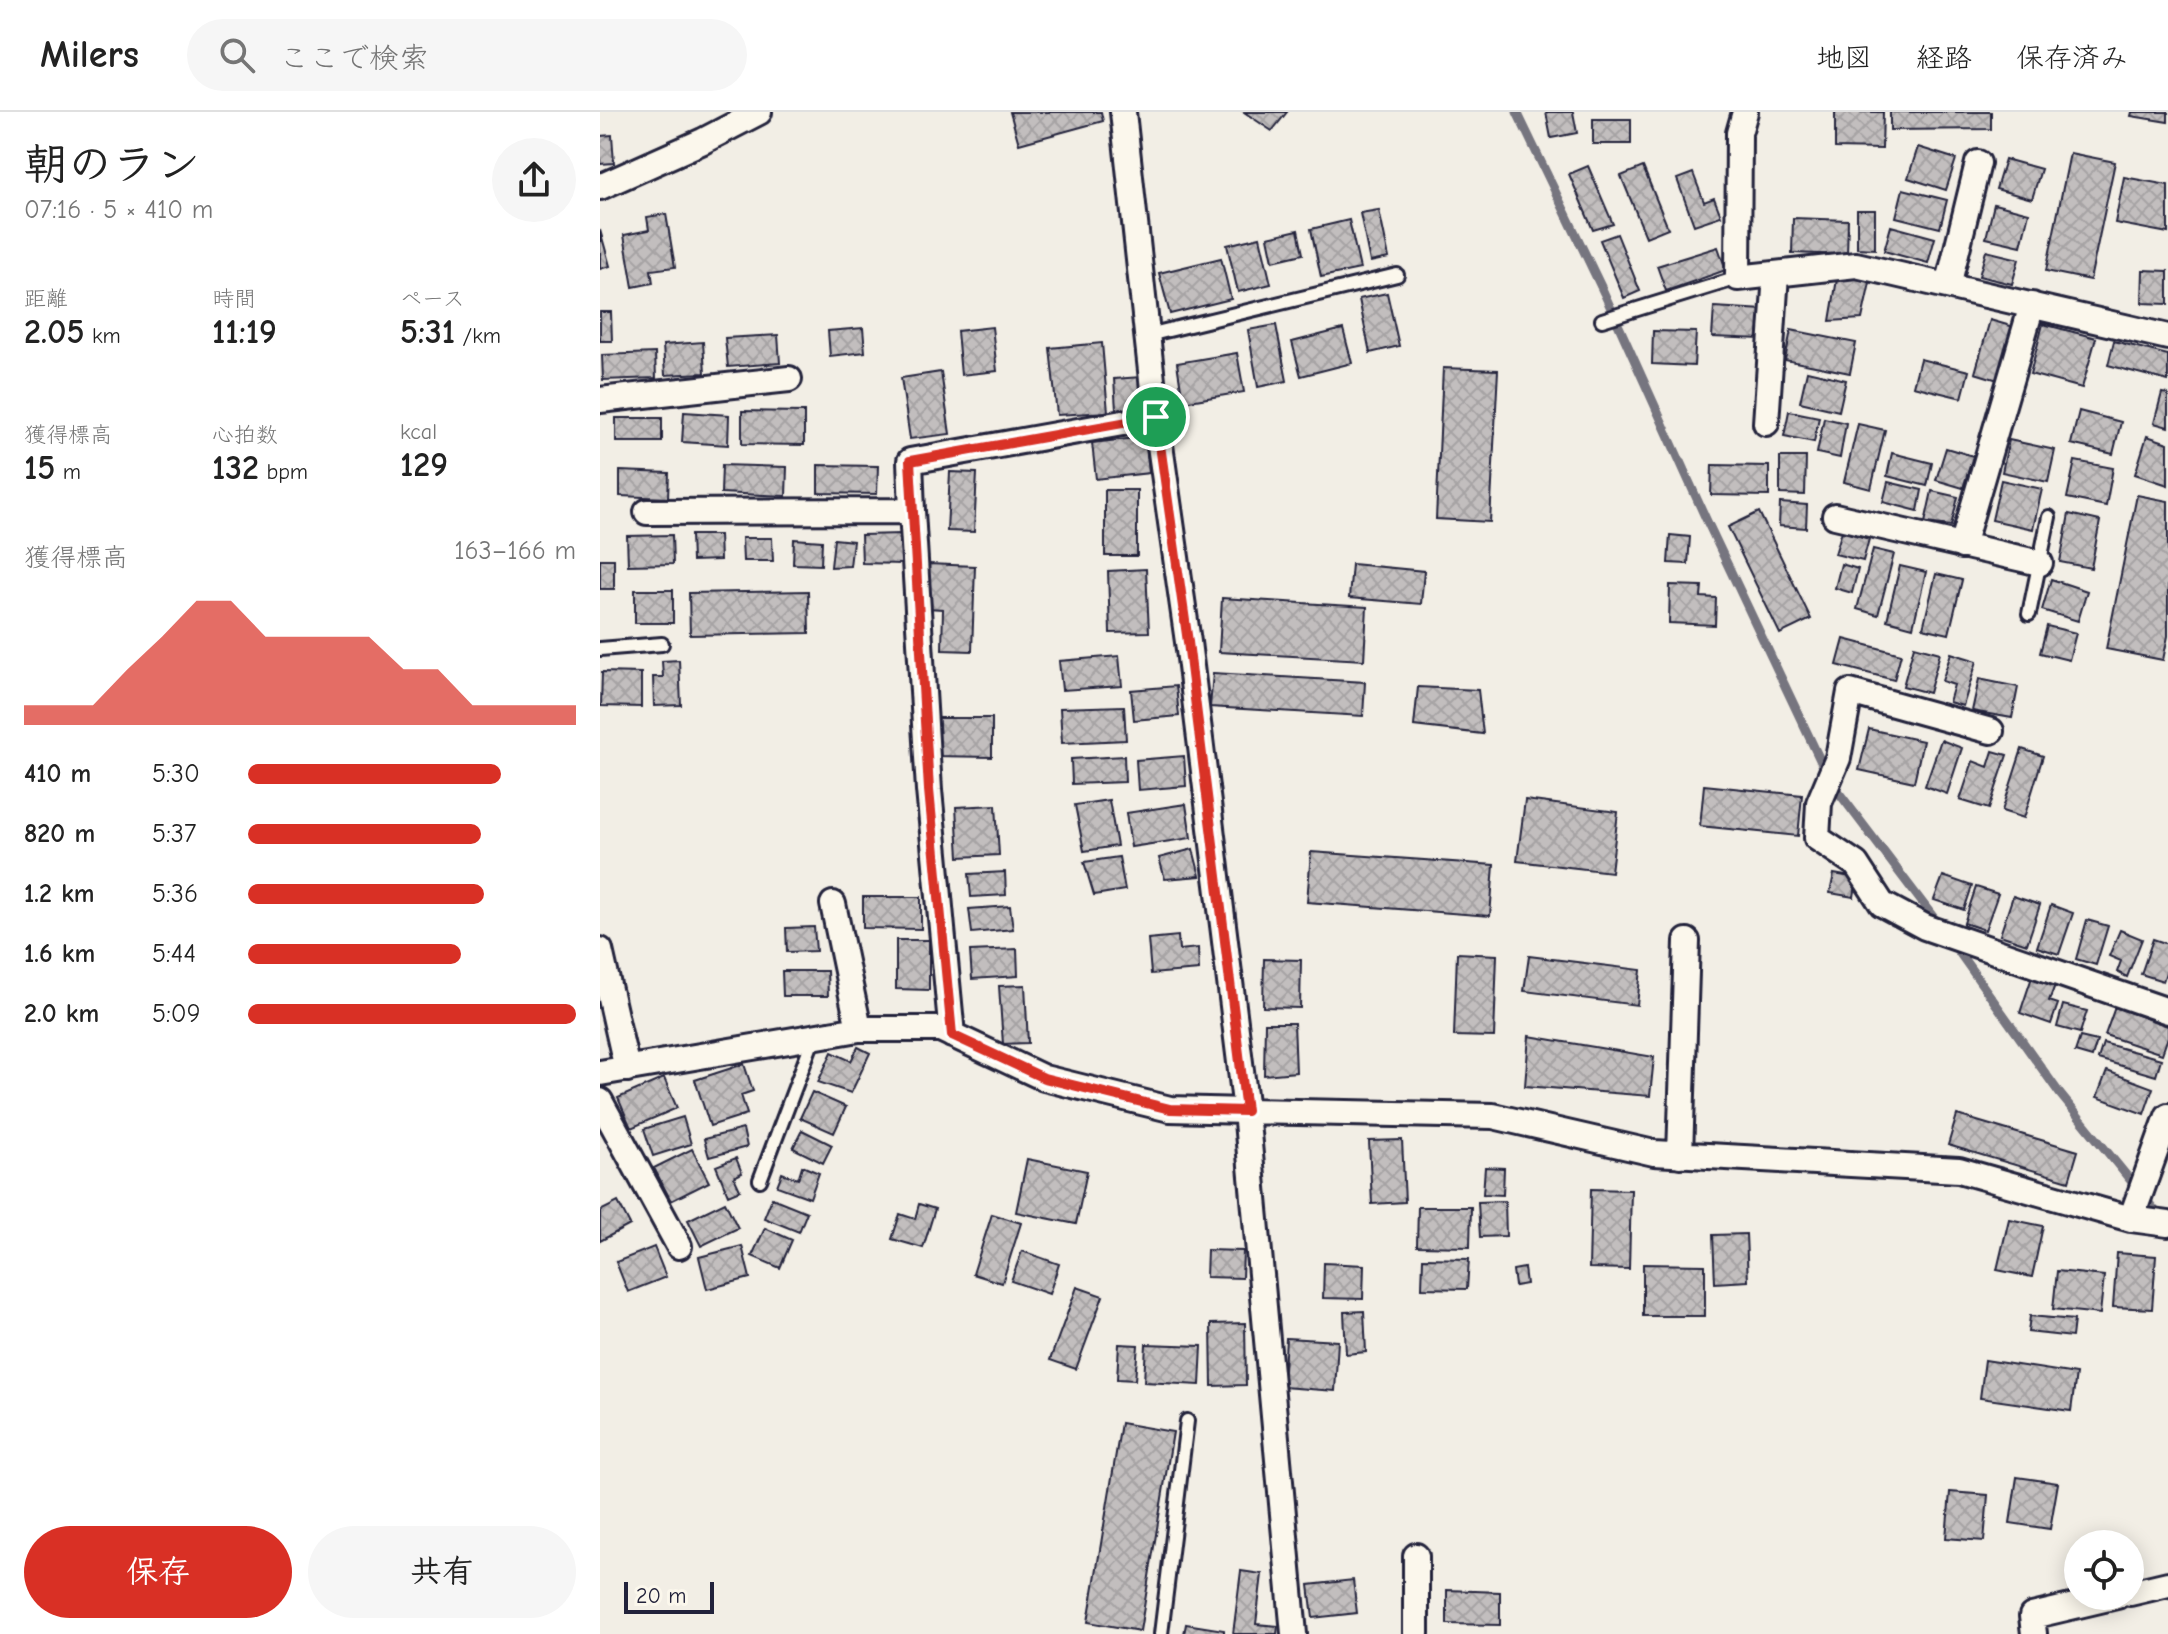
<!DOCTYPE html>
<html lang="ja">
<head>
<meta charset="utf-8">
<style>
  body { margin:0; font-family:"Comic Neue","Klee One",sans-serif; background:#f6f6f6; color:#222; height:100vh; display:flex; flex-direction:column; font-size:30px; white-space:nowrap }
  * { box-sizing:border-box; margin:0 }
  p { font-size:26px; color:#767676 }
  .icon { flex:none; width:44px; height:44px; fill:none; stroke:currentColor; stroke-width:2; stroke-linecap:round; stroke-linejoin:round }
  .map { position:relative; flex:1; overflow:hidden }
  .panel { display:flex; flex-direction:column; background:#fff; width:600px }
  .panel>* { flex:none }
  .buttons { position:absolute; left:1464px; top:1418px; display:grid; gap:16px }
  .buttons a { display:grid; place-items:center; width:80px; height:80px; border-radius:50%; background:#fff; box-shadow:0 4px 20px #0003; font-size:40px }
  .scale { position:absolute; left:24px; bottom:20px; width:90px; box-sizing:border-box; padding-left:8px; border:4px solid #22223b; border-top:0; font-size:22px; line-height:28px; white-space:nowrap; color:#22223b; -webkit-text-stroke:6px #fbf7ec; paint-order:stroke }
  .pin { position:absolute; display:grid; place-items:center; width:68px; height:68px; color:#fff; margin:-34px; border:4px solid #fff; border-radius:50%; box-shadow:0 2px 8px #0007 }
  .round { display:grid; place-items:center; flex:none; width:84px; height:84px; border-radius:42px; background:#f6f6f6 }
  .overview { display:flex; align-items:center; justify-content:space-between; height:136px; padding:0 24px }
  h1 { font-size:44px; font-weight:700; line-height:60px }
  .figures { display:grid; grid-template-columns:repeat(3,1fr); gap:12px; height:136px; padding:8px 24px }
  .figures div { display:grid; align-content:center }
  .figures b { font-size:34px; font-weight:700 }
  .figures small { font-size:22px; font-weight:400 }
  .figures p { font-size:22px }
  .chart { height:224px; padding:16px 24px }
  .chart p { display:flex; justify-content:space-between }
  .chart svg { width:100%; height:144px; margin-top:8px; fill:#d93025; opacity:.7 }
  .action { display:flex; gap:16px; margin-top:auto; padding:16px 24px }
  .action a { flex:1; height:92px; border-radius:48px; background:#d93025; color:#fff; font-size:32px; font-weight:700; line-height:92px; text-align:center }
  .action a+a { background:#f6f6f6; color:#222 }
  ul { padding:0 24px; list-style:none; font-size:26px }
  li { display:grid; grid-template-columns:128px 96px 1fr; align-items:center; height:60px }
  li i { height:20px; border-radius:10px; background:#d93025 }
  header { display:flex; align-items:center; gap:48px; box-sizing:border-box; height:112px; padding:0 40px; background:#fff; border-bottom:2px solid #e0e0e0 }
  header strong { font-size:38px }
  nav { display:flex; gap:44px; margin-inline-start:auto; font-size:28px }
  .search { width:560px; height:72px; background:#f6f6f6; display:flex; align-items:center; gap:20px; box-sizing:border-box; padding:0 28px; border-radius:44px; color:#767676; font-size:30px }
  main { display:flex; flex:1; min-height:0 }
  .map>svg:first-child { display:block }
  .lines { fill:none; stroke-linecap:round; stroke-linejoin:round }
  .stream { stroke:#76747f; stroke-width:9 }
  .building { fill:url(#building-cross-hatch); stroke:#22223b; stroke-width:2 }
  .service-casing { stroke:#22223b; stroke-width:18 }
  .minor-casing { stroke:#22223b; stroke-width:30 }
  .service { stroke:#fbf7ec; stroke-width:12 }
  .minor { stroke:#fbf7ec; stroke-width:24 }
  .route-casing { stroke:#fff; stroke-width:16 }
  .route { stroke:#d93025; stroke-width:10 }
</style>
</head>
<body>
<header>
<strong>Milers</strong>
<div class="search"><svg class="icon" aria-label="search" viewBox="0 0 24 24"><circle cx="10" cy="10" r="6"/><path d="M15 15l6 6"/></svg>ここで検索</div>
<nav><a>地図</a><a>経路</a><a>保存済み</a></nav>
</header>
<main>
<section class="panel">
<div class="overview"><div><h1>朝のラン</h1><p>07:16 · 5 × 410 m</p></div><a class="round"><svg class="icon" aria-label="share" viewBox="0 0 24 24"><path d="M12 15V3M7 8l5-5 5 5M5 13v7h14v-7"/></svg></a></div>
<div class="figures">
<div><p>距離</p><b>2.05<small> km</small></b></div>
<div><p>時間</p><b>11:19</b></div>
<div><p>ペース</p><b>5:31<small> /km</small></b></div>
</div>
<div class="figures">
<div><p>獲得標高</p><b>15<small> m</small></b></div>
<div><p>心拍数</p><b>132<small> bpm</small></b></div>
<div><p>kcal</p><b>129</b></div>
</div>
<div class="chart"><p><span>獲得標高</span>163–166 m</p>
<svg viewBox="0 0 160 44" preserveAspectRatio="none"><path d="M0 44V38L10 38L20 38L30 27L40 17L50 6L60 6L70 17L80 17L90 17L100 17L110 27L120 27L130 38L140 38L150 38L160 38V44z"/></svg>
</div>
<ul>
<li><b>410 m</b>5:30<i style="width:77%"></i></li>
<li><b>820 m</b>5:37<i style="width:71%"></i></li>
<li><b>1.2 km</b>5:36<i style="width:72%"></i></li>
<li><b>1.6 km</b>5:44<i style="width:65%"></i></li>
<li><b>2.0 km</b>5:09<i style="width:100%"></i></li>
</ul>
<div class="action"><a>保存</a><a>共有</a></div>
</section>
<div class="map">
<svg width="1568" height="1522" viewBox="0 0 1568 1522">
  <defs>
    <pattern id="building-cross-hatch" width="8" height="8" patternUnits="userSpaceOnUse" patternTransform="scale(2)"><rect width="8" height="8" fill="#c2bebe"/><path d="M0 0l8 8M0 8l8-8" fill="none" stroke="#a6a3a4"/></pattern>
  </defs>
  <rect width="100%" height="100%" fill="#f2eee5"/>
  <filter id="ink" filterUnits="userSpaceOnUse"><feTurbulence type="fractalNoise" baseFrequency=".0125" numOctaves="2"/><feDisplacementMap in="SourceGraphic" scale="16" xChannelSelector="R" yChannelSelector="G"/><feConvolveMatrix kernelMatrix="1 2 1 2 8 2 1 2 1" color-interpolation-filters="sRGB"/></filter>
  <g filter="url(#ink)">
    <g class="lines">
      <path class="stream" d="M917,0L1004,181L1106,407L1230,669L1340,814
        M1351,829L1460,982L1562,1107"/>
    </g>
    <path class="building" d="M410,0H501L503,9L419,32Z
      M644,0H687L672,19Z
      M946,0H973L977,21L951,26Z
      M1235,0H1283L1282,37L1235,36Z
      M1290,0H1391V17L1290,18Z
      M1532,0H1568V10L1531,4Z
      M993,7H1031V32H993Z
      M12,23L14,51L0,52V24Z
      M1318,35L1356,47L1346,78L1308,66Z
      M1470,41L1515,50L1490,168L1446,159Z
      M1405,47L1441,57L1432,87L1396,77Z
      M988,54L1013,112L993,118L969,62Z
      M1043,55L1068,116L1046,125L1021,64Z
      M1093,61L1104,90L1114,86L1121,104L1094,113L1077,67Z
      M1524,65L1568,73V121L1515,111Z
      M1303,77L1347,88L1340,116L1296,105Z
      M1394,92L1429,101L1421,134L1386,126Z
      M779,98L789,146L770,150L760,101Z
      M1257,98H1275V137L1257,136Z
      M66,102L75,155L51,158L53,171L33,175L24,123L49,118L47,105Z
      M1193,106L1248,108L1247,143L1192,141Z
      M749,108L760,157L721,165L711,117Z
      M1291,114L1335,126L1328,151L1284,139Z
      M0,118L10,154L0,157Z
      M698,118L703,142L673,149L668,125Z
      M1017,122L1040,179L1024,186L1000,128Z
      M660,125L671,172L638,180L627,133Z
      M1118,135L1126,158L1066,179L1057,154Z
      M1386,139L1419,147L1412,172L1379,164Z
      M621,146L631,187L570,202L559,161Z
      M1543,158L1568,159V192L1542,191Z
      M1271,166L1262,207L1230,209L1237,167Z
      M787,181L799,234L770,241L759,187Z
      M1114,195L1164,198L1162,227L1112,225Z
      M0,200H11L12,229H0Z
      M1390,208L1414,215L1398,268L1375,261Z
      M1443,212L1496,226L1482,276L1430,262Z
      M676,213L687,269L658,275L648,218Z
      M392,215L397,259L361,263L357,219Z
      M263,216L265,240L230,244L228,219Z
      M743,217L752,251L701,264L692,230Z
      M1191,218L1256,231L1250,261L1185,248Z
      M1053,219L1096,220L1094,254L1052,252Z
      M178,223L180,251L128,255L125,226Z
      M1514,229L1568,243V269L1508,253Z
      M103,230L105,261L65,263L63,233Z
      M502,231L508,300L457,303L450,236Z
      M55,241L56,266L3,268L2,243Z
      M637,241L644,280L583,290L577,251Z
      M1320,247L1369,259L1362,286L1313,274Z
      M843,256L898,258L890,410L836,407Z
      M1207,259L1246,268L1239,299L1200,290Z
      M341,260L350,322L310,327L301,266Z
      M541,265L543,296L516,298L514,267Z
      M1562,281L1568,282V315L1554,311Z
      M142,299L204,300V333L142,332Z
      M1189,299L1219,305L1214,330L1184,324Z
      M1479,299L1521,310L1513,342L1471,332Z
      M84,300L129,303L128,333L82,330Z
      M16,306H62V330H16Z
      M1224,306L1246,311L1240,346L1217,341Z
      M1258,312L1285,318L1271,377L1244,370Z
      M1547,324L1568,331V373L1535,362Z
      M545,325L549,361L496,367L492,331Z
      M1409,328L1455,338L1448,370L1402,360Z
      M1346,336L1373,344L1363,376L1336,368Z
      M1292,341L1332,351L1327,374L1287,364Z
      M1180,345H1206L1205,383L1180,382Z
      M1475,349L1513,356L1506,394L1467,386Z
      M122,353L187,355L186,384L121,381Z
      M218,353L278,354L277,382L218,381Z
      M1112,353L1169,354V384L1111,383Z
      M20,359L69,361L68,386L20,384Z
      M350,360L377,361L374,420L347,419Z
      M1401,368L1442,377L1433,417L1392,408Z
      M1288,370L1322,378L1318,399L1283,390Z
      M505,378H537V444H505Z
      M1332,379L1358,385L1351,414L1325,411Z
      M1537,383L1568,389V524L1563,548L1506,537Z
      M1180,391L1207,393L1206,416L1179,414Z
      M1159,400L1211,507L1180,522L1128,415Z
      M1469,402L1500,409L1491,456L1460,450Z
      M1242,419L1269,427L1263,449L1235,442Z
      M301,422L302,452L262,451L261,423Z
      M72,423L73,452L28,453L27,424Z
      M91,423H119L120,448L92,449Z
      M1070,423L1090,425L1088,452L1068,451Z
      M142,426H172L173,449H143Z
      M194,427L222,429L221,453L193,452Z
      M234,427L253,429L250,454L231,455Z
      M1273,437L1294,442L1278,503L1257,497Z
      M0,447H14V477H0Z
      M328,452L375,454L372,539L342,538L343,497L327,496Z
      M752,452L824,459L821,492L749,486Z
      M1241,452L1258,457L1252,481L1235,476Z
      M1300,454L1326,460L1313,515L1287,508Z
      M546,457L549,520L510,521L508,459Z
      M1336,462L1362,468L1349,522L1323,516Z
      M1451,467L1487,479L1478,509L1442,498Z
      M1070,473L1102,474L1101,485L1116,486L1115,513L1069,511Z
      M35,478H73V511H35Z
      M208,479L209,521L90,523L89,481Z
      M622,486L767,495L764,548L619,540Z
      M1447,514L1476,521L1469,548L1440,541Z
      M1244,527L1301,542L1294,568L1237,553Z
      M1314,534L1340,541L1329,581L1303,574Z
      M1351,541L1377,549L1363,594L1349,590L1354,573L1342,569Z
      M519,544L522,574L462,578L459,549Z
      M79,548L81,593L54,594L53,565H63L62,549Z
      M2,560L41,561V595L1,594Z
      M613,561L765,570L763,604L610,595Z
      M1379,567L1418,575L1412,606L1372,599Z
      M576,574L579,604L534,608L531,578Z
      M818,575L878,578L883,622L814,614Z
      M524,594L526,628L462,631L460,596Z
      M335,606H392V645L334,644Z
      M1269,617L1323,629L1314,670L1259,658Z
      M1341,628L1362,636L1347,682L1325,674Z
      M1422,637L1443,644L1424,706L1402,699Z
      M1393,639L1407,643L1389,697L1360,688L1373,649L1388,655Z
      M524,644L525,670L472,672L471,647Z
      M584,644L586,674L538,678L536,648Z
      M1104,673L1202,683L1198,724L1100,714Z
      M509,688L517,734L484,739L475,693Z
      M925,688L1018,700L1011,760L917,749Z
      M586,692L591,726L531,735L526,701Z
      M396,693L399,743L359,745L356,695Z
      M593,737L600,764L565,767L559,746Z
      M711,740L894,753L890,804L707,790Z
      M519,745L525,778L494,783L484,750Z
      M405,760L406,783L371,785L369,762Z
      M1234,762L1257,766L1254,785L1230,781Z
      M1343,764L1372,774L1364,798L1334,788Z
      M1376,775L1398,782L1385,818L1364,811Z
      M1413,784L1440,793L1427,832L1400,823Z
      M263,785H321V817L263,816Z
      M1451,793L1473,801L1459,842L1437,835Z
      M410,794L413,817L372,821L369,797Z
      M1487,808L1508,814L1496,853L1476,847Z
      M214,815L216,839L187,840L186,816Z
      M1520,818L1542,827L1527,865L1517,860L1521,849L1509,844Z
      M578,824L579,838L598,836L599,858L551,862L548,827Z
      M1553,827L1568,832V855L1563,869L1541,862Z
      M296,828H329V878L296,877Z
      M417,837L418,864L372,867L370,839Z
      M857,841L897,843L894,925L854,924Z
      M929,844L1041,858L1037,893L924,879Z
      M664,847L701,848L700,896L663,895Z
      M182,859H227L228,884H183Z
      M1432,865L1455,873L1449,889L1458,892L1451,912L1420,901Z
      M425,873L428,931L403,932L399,874Z
      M1463,893L1487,899L1480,921L1457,915Z
      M1515,895L1568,914V925L1562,942L1505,923Z
      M665,911H694L696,960L664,963Z
      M929,924L1054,945L1050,984L925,974Z
      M1480,925L1497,929L1492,945L1475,940Z
      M1503,931L1561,947L1556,964L1498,947Z
      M258,935L270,941L251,981L218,970L232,940L251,949Z
      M144,952L153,979L141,983L147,1002L110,1014L95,968Z
      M1507,959L1553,976L1544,1002L1497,985Z
      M64,966L77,996L31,1016L18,986Z
      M212,980L246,995L234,1021L200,1006Z
      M1357,1003L1478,1039L1469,1069L1348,1033Z
      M83,1005L91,1032L53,1044L44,1017Z
      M143,1017L147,1035L109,1045L104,1027Z
      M202,1018L232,1033L223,1051L193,1036Z
      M802,1028L805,1090L772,1092L769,1029Z
      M92,1037L109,1070L71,1089L54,1056Z
      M136,1046L142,1061L134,1065L140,1078L128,1083L116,1054Z
      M427,1047L487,1059L476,1112L416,1100Z
      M202,1054L219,1061L210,1086L177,1074L182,1061L198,1067Z
      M885,1055L904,1056L903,1083L883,1082Z
      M991,1077L1031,1078L1029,1157L989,1156Z
      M172,1086L207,1100L199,1120L164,1106Z
      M905,1089L906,1124L880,1125L878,1090Z
      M18,1090L30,1113L0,1129V1099Z
      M125,1090L138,1116L101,1134L88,1108Z
      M319,1092L335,1097L323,1136L292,1127L300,1102L315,1107Z
      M818,1095H871L870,1135L817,1134Z
      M392,1102L421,1111L402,1171L373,1162Z
      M1409,1107L1443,1114L1432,1165L1397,1158Z
      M165,1116L192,1128L180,1156L152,1144Z
      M1146,1122L1148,1169L1115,1171L1113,1123Z
      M142,1134L150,1166L107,1177L99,1145Z
      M54,1135L66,1165L28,1180L16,1150Z
      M607,1138L643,1139L642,1166L606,1165Z
      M422,1139L459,1152L449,1182L411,1169Z
      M1517,1141L1556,1144L1552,1197L1513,1195Z
      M823,1146L869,1147L867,1177L822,1176Z
      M724,1151L764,1153L763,1187L723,1186Z
      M1043,1152L1105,1153V1204H1043Z
      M924,1156L926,1172L915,1174L913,1158Z
      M1457,1159L1504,1164L1500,1202L1453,1197Z
      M477,1175L503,1184L476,1257L450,1248Z
      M764,1199L766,1240L746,1242L744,1200Z
      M1430,1204L1474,1208L1472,1225L1428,1220Z
      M645,1211L646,1273L612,1274L611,1212Z
      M686,1226L738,1229L735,1279L683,1275Z
      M519,1232L538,1233L535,1268L517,1267Z
      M546,1232L602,1234L600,1273L544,1270Z
      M1385,1248L1476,1262L1471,1299L1380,1286Z
      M521,1311L573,1320L540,1519L488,1510Z
      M1417,1365L1458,1371L1450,1417L1410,1411Z
      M1350,1380L1388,1383L1384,1429L1346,1426Z
      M641,1459L662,1462L656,1512L678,1514L677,1522H633Z
      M753,1468L757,1501L713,1506L709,1473Z
      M847,1478L900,1480V1513L847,1512Z
      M586,1512L624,1518V1522H584Z"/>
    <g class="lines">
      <g class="service-casing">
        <path id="service" d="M1002,208L1138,166
          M548,223L797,163
          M1429,502L1449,405
          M0,537L62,532
          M160,1068L214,925
          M561,1522L587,1309"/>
      </g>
      <g class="minor-casing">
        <path id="minor" d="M1145,0L1139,21L1138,166L1256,153L1568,225
          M0,75L103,29L159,0
          M1348,174L1378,51
          M0,288L189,267
          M1166,311L1176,162
          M312,399L310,349L556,305
          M47,400L312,399L329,678L352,923
          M1235,404L1440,451
          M1362,434L1432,193
          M1391,619L1250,580L1238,646L1219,691L1217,726L1256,752L1282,792L1325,815L1568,899
          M233,792L259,917
          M0,838L27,957
          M0,961L259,917H340L444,966L570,997L646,999L588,530L556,305L523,0
          M0,989L79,1134
          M1080,1043L1087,829
          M1531,1107L1568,1004
          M1530,1481L1568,1472
          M694,1522L646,999L893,1004L1054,1041L1359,1058L1531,1107L1568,1112
          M816,1522V1444
          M1434,1522L1432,1504L1517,1484"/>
      </g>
      <use href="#service" class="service"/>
      <use href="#minor" class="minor"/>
    </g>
  </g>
  <g class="lines" filter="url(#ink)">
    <g class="route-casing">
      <path id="route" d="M556,305L588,530L646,999L570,997L444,966L352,923L329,678L310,349Z"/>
    </g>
    <use href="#route" class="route"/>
  </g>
</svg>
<div class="buttons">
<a><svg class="icon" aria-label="locate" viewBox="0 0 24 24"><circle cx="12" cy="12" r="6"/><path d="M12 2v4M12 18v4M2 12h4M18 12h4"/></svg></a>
</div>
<div class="scale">20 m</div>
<div class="pin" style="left:556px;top:305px;background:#1e9e55"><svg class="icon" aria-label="arrive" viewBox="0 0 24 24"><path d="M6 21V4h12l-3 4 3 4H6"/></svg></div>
</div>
</main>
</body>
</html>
